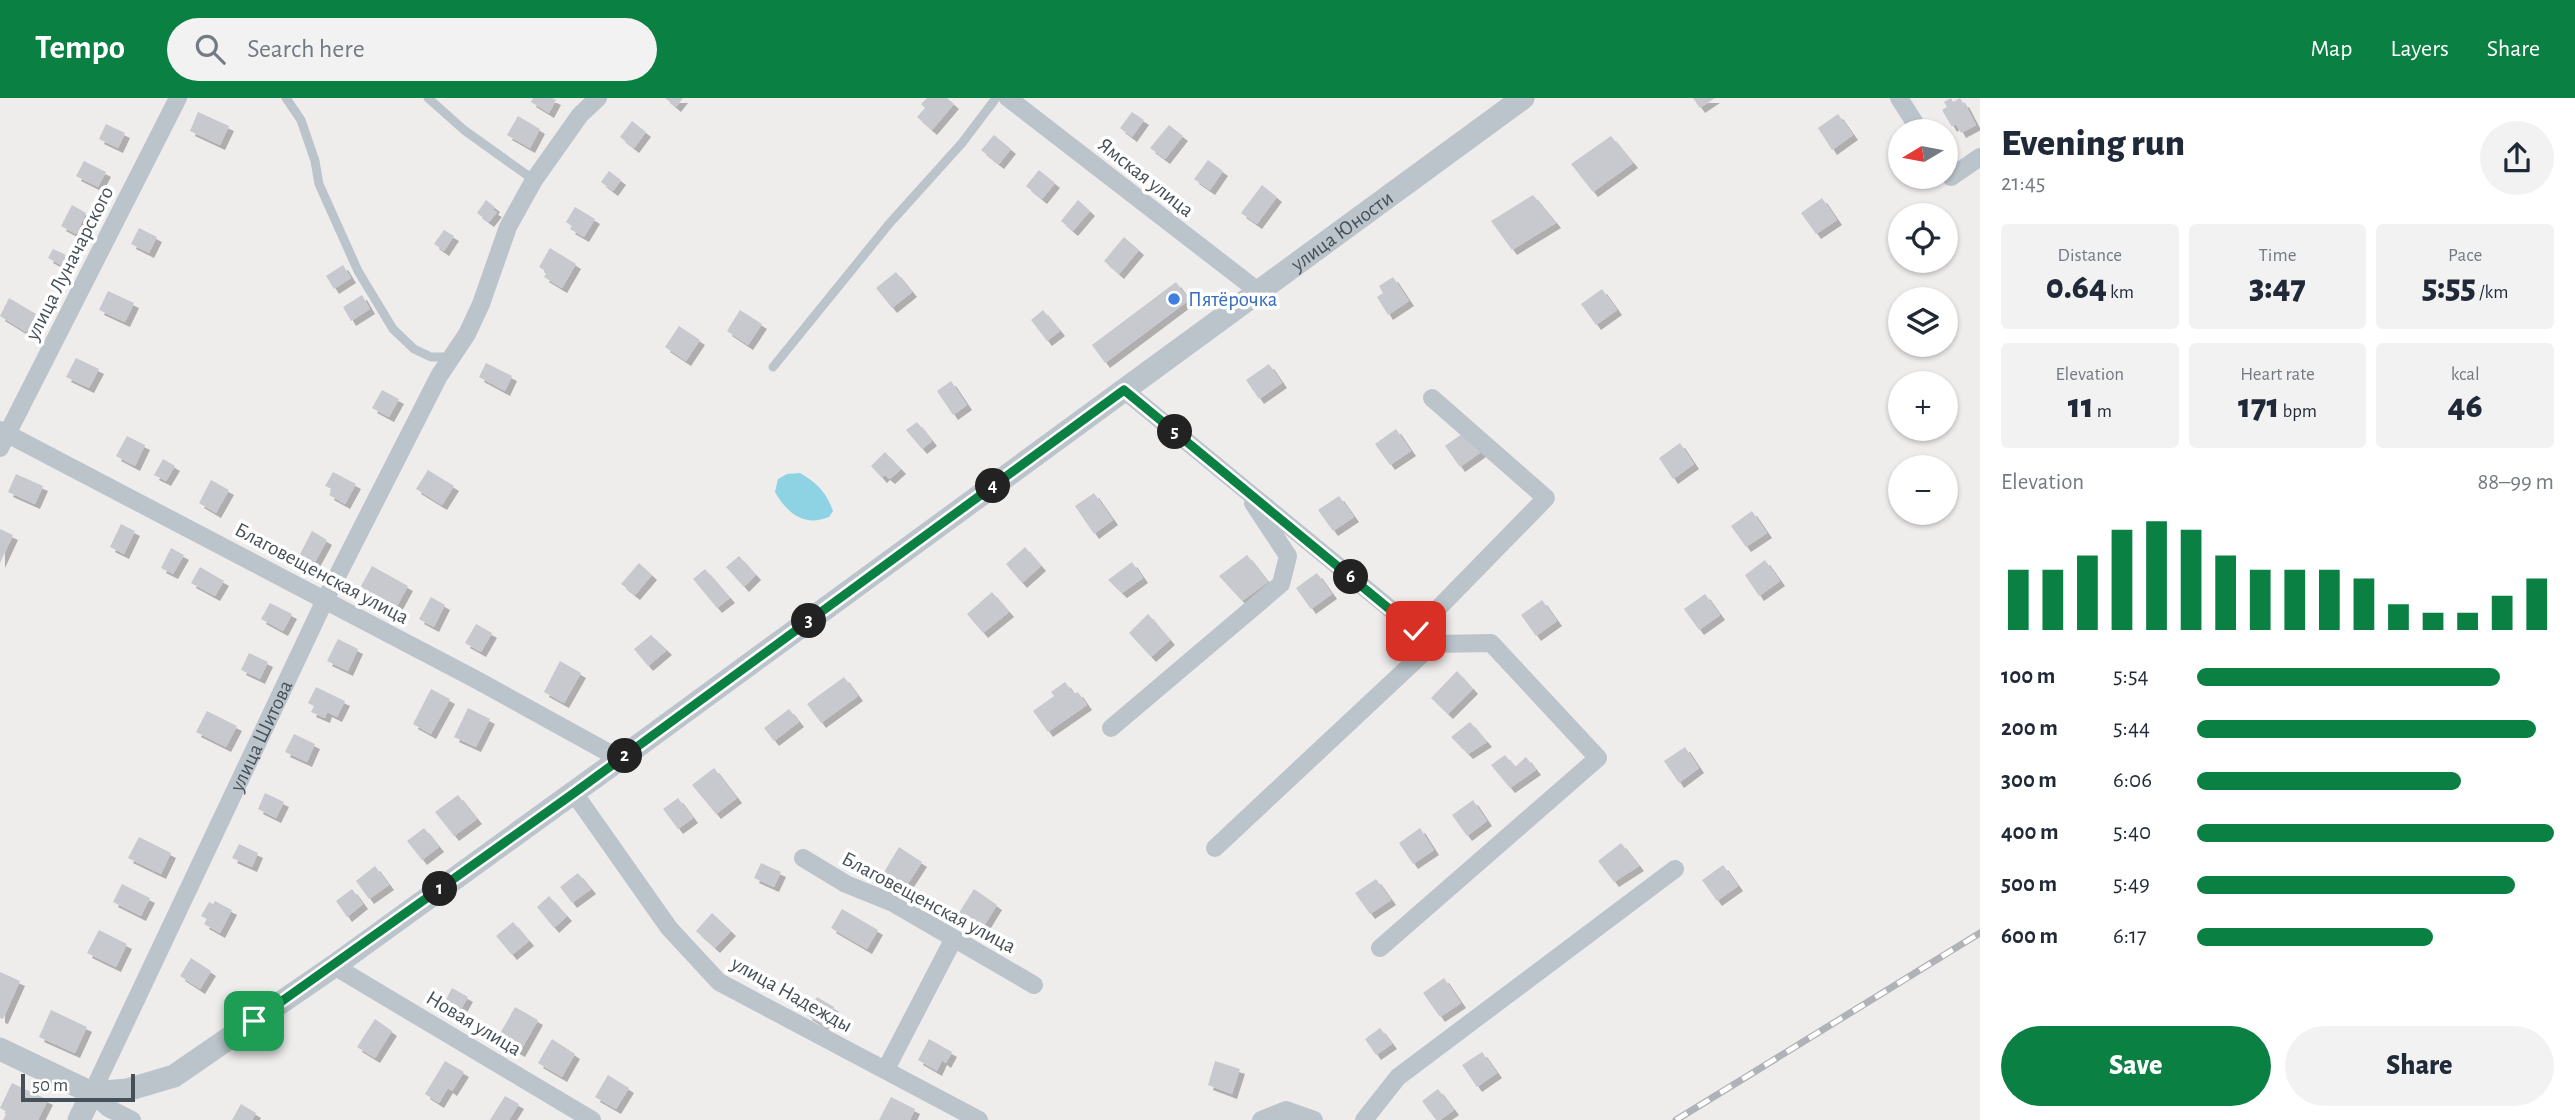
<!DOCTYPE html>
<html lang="en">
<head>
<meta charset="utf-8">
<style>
  body { margin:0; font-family:"Alegreya Sans",sans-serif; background:#f2f2f3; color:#1f2937; height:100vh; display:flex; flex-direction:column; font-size:26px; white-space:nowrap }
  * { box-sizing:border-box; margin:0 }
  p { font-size:23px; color:#747a83 }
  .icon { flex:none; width:38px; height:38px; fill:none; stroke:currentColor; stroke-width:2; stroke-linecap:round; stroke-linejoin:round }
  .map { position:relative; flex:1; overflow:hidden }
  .drawer { display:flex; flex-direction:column; background:#fff; width:595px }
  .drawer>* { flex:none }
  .needle { width:46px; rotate:260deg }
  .buttons { position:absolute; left:1888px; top:21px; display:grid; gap:14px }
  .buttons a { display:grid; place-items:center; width:70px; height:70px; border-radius:50%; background:#fff; box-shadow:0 2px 5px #0004; font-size:35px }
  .scale { position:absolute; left:21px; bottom:18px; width:114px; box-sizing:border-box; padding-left:7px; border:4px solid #465058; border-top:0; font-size:19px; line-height:24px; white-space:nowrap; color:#465058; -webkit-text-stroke:5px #fff; paint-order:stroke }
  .pin { position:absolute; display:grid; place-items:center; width:60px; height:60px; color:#fff; margin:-30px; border-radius:14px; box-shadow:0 4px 10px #0006 }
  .km { position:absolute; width:35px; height:35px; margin:-18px; border-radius:50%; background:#222; color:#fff; font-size:19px; line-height:35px; text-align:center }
  .round { display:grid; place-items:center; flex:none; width:74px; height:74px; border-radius:37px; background:#f2f2f3 }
  .overview { display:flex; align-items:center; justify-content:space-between; height:119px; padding:0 21px }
  h1 { font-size:38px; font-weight:800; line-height:52px }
  .metrics { display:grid; grid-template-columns:repeat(3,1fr); gap:10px; height:119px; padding:7px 21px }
  .metrics div { display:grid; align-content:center; border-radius:7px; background:#f2f2f3; text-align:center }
  .metrics b { font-size:35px; font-weight:800 }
  .metrics small { font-size:19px; font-weight:400 }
  .metrics p { font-size:19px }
  .chart { height:196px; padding:14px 21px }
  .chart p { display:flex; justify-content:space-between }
  .chart svg { width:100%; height:126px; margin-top:7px; stroke:#0b8043; stroke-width:6 }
  .cta { display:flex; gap:14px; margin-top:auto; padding:14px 21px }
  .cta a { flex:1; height:80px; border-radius:42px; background:#0b8043; color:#fff; font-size:28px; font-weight:800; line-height:80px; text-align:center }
  .cta a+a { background:#f2f2f3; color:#1f2937 }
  ul { padding:0 21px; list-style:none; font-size:23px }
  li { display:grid; grid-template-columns:112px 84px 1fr; align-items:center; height:52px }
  li i { height:18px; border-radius:9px; background:#0b8043 }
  header { display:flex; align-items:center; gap:42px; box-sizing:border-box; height:98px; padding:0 35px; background:#0b8043; color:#fff }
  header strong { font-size:33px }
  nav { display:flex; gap:38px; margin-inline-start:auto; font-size:24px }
  .search { width:490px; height:63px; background:#f2f2f3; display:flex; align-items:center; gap:18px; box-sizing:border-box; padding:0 24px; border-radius:38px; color:#747a83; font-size:26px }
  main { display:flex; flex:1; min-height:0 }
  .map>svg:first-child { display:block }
  .water { fill:#8dd3e4 }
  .building { fill:#c7c9cf; filter:url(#shadow) }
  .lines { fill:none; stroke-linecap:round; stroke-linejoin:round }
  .service { stroke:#bbc4cb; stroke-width:9 }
  .minor { stroke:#bbc4cb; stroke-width:18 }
  .tertiary { stroke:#bbc4cb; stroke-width:23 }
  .rail-casing { stroke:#afb2b6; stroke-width:7 }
  .rail { stroke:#fff; stroke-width:4.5; stroke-dasharray:13; stroke-linecap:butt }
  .route-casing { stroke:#fff; stroke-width:14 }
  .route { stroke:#0b8043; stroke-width:9 }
  .shop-dot { fill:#3f7fe0; stroke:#fff; stroke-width:2.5 }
  .labels { text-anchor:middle; stroke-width:7; stroke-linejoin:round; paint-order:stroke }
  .street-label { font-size:21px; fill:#465058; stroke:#fff }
  .shop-label { font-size:21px; fill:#366cbe; stroke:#fff; text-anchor:start }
</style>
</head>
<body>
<header>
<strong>Tempo</strong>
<div class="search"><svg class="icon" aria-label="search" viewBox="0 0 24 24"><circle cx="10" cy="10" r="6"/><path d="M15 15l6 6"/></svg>Search here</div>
<nav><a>Map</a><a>Layers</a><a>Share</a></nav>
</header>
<main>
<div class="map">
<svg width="1980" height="1022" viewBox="0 0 1980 1022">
  <defs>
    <filter id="shadow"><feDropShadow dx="5" dy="5" stdDeviation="0" flood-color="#0004"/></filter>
  </defs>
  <rect width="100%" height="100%" fill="#efecec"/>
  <path class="water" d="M800,375C817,385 826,394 833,413L829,419C804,429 788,416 775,394L778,381L787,376Z"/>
  <path class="building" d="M533,0H552L556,2L549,15L531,4Z
    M665,0H683L676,9Z
    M927,0H947L954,6L932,32L917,19L925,10L921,6Z
    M1693,0H1715L1700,10Z
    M1951,0L1953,4L1960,0L1963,5L1964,4L1976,27L1961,35L1956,26L1952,29L1942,12L1947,9L1944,4Z
    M198,14L229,28L220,47L190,33Z
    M1132,14L1144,22L1132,39L1120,30Z
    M1838,16L1853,37L1832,52L1818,30Z
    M518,18L540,31L530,50L507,37Z
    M632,23L646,34L634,50L620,39Z
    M106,26L125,35L118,50L99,41Z
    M1169,27L1183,38L1165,61L1150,50Z
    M994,37L1011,51L999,66L981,52Z
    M1611,38L1633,65L1593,94L1571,66Z
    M1208,62L1223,73L1210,92L1194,81Z
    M84,63L106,74L98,89L76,78Z
    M1039,72L1055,85L1042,101L1026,88Z
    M609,73L621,82L613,93L601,84Z
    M1262,87L1277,99L1257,126L1241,115Z
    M1533,97L1556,125L1512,152L1491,123Z
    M1822,100L1837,122L1816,136L1801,115Z
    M486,102L495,109L493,112L497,114L489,124L477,115Z
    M1078,102L1090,113L1073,133L1061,123Z
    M72,107L86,115L76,136L61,128Z
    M575,109L595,121L584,139L570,131L572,128L566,124Z
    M139,130L157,139L149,155L131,146Z
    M444,132L454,138L444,153L434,146Z
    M1124,139L1139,152L1119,176L1104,163Z
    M550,150L576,166L562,190L544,179L547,174L539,169Z
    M53,151L66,157L61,167L48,160Z
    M343,167L351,180L334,191L326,178Z
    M896,174L912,194L892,210L876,190Z
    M1393,179L1409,203L1388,217L1377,199L1383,195L1379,188Z
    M1176,184L1189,202L1105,265L1092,247Z
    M1602,191L1617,212L1596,227L1581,206Z
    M108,193L134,205L125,224L99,212Z
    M362,197L370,211L351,223L343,209Z
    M9,200L36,216L26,234L0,218Z
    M740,212L762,226L748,247L727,233Z
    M1043,212L1060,233L1047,243L1031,222Z
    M679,228L700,242L686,263L665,249Z
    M76,260L99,271L89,290L66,279Z
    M486,265L512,278L505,293L479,279Z
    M1269,266L1282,285L1259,301L1246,282Z
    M951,283L967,307L953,317L937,293Z
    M382,292L399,301L389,319L372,310Z
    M917,324L932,343L922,351L906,332Z
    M1396,331L1411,353L1390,367L1375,346Z
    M1466,333L1481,354L1460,369L1445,348Z
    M127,338L145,347L135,368L116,358Z
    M1680,345L1694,366L1673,381L1659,360Z
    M885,354L901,371L890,381L885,377L882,380L871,368Z
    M163,361L175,368L166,383L154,377Z
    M428,372L454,388L442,407L416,391Z
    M333,374L356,386L345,406L329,397L332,391L325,388Z
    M16,376L43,388L35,406L8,394Z
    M211,382L229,392L216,415L199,405Z
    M1094,395L1113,422L1094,436L1075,408Z
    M1339,398L1354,419L1333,433L1318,412Z
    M1752,413L1767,435L1746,449L1731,428Z
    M121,426L135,433L124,456L110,449Z
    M0,431L13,437L0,465Z
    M312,433L327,442L314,466L299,458Z
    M1025,449L1041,468L1022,485L1006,466Z
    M171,450L184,457L173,476L161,470Z
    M1247,457L1268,484L1242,503L1219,478Z
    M739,458L756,477L744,489L726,469Z
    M1765,462L1780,483L1759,498L1745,477Z
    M1132,464L1143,480L1122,495L1108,482Z
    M639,465L652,477L635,497L621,486Z
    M372,468L408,488L396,510L360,490Z
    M200,469L224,483L215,498L191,485Z
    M705,471L730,500L717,510L693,481Z
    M1317,475L1332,496L1311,511L1296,490Z
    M992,494L1009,514L983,535L967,516Z
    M1705,496L1720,517L1699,532L1684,511Z
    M431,499L445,507L434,529L419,521Z
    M1542,502L1557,523L1536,538L1521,517Z
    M270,505L292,516L283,533L261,521Z
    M1148,516L1170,542L1151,559L1129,535Z
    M476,526L492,535L481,554L465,545Z
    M651,537L667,552L648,568L634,551Z
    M338,541L358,551L348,573L327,563Z
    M249,555L268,564L260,581L241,572Z
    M560,563L581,575L564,605L544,594Z
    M1457,573L1473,591L1448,616L1431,600Z
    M844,579L858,598L821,625L807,606Z
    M1065,584L1074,596L1078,594L1087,607L1048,634L1033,613L1054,598L1051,594Z
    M316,589L345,603L337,619L327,614L325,620L311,614L314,608L308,605Z
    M431,591L450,601L431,636L413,626Z
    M468,610L490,621L476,649L454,639Z
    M789,611L799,624L774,643L764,630Z
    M207,613L237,628L226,649L196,634Z
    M1470,624L1487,644L1468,656L1451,639Z
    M294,636L315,646L307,664L285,654Z
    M1685,649L1699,670L1679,685L1664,663Z
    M1505,657L1515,669L1526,659L1536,672L1510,690L1491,667Z
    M714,670L737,700L716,716L692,687Z
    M265,695L284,704L276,720L258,711Z
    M458,697L477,721L454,738L435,714Z
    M678,700L693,720L678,731L663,711Z
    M1473,702L1487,723L1467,738L1452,717Z
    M424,730L439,749L422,762L407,743Z
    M1420,730L1434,752L1413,766L1399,745Z
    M139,739L171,755L161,776L128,760Z
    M1621,745L1639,768L1614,784L1598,763Z
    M239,746L258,755L252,769L232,760Z
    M899,749L922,764L905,790L883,776Z
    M761,765L781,774L774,789L754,780Z
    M1723,767L1738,788L1717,803L1702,782Z
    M375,768L389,787L369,801L356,783Z
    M578,775L591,791L572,805L560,789Z
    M1376,781L1391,802L1370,816L1355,795Z
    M122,786L150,800L141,818L113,804Z
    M352,791L363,806L347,819L336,803Z
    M974,791L997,807L981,833L957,818Z
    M549,798L567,818L554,830L537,809Z
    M215,803L232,812L220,835L204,826L207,821L201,818L209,804L213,806Z
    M842,811L878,832L867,851L831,830Z
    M712,815L731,833L715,850L696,833Z
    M513,824L529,843L512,857L496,838Z
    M99,832L127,846L116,869L87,855Z
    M191,860L211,873L200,891L180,878Z
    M0,874L20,883L3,921L0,920Z
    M1444,880L1461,905L1440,919L1423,895Z
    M452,890L468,899L456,920L441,911Z
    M817,899L834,909L823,927L807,917Z
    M515,909L538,922L520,954L497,941Z
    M51,912L87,929L75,955L39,939Z
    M375,921L392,933L375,960L357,949Z
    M1380,930L1392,946L1376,957L1365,941Z
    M552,941L575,956L562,979L538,965Z
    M929,941L952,954L946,965L942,962L937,973L918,962Z
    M1482,954L1497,975L1477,989L1462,967Z
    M445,963L464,974L452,993L448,990L439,1005L425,996Z
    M1215,963L1240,971L1232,996L1208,987Z
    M608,977L629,990L616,1011L595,999Z
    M12,985L48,1002L38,1022H3L7,1014L0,1010Z
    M1438,991L1454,1012L1440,1022H1436L1422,1003Z
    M505,998L519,1006L509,1022H490Z
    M891,999L915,1011L910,1022H879Z
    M241,1006L256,1015L252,1022H232Z"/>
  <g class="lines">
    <path class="service" d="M286,0L301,22L315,63L319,86L358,173L393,231L414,251L431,259H452
      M428,0L464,32L534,82
      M773,269L889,126L962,45L996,0"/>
    <g class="minor">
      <path d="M1008,0L1258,193"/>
      <path d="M1899,0L1920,33"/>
      <path d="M1946,72L1951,79L1980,59"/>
      <path d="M1124,292L1433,546L1491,545L1598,660L1380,850"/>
      <path d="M0,332L475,581L620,661"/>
      <path d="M0,350L178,0"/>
      <path d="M1416,533L1546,400L1432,300"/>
      <path d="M1111,630L1281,486L1288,458L1253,405"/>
      <path d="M574,695L669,830L719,884L979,1022"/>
      <path d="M1215,750L1433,546"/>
      <path d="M803,760L846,786L893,805L1034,887"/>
      <path d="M334,868L592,1022"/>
      <path d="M886,971L953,842"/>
      <path id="s1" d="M132,1022L108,1010L92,995L325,502L439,278L467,236L481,206L508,129L534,82L580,17L598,0"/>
      <path d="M1261,1022L1286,1012L1314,1022"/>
      <path d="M1364,1022L1398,979L1675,771"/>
    </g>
    <g class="tertiary">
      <path d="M0,951L92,995"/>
      <path id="s2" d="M92,995L127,992L174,978L334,868L620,661L1523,0"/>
      <path d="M79,1022L92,995"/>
    </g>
    <g class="rail-casing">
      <path id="rail" d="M1676,1022L1980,835"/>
    </g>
    <use href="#rail" class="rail"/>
  </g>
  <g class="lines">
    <g class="route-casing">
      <path id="route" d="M254,923L574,695L1124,292L1416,533"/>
    </g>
    <use href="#route" class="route"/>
  </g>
  <circle class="shop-dot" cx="1174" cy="201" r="7"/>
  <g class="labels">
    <g class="street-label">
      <text transform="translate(1146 79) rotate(38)" y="7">Ямская улица</text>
      <text dy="7" stroke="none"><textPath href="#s2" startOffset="1526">улица Юности</textPath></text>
      <text transform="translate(69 165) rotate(-63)" y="7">улица Луначарского</text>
      <text transform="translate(322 475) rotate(28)" y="7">Благовещенская улица</text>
      <text dy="7" stroke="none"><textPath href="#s1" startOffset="444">улица Шитова</textPath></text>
      <text transform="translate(929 804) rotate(28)" y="7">Благовещенская улица</text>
      <text transform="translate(792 896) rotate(29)" y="7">улица Надежды</text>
      <text transform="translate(474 925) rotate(31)" y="7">Новая улица</text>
    </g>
    <g class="shop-label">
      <text x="1188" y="208">Пятёрочка</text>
    </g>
  </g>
</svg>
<div class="buttons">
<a><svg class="needle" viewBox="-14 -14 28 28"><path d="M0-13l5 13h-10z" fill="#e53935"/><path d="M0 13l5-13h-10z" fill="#747a83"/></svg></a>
<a><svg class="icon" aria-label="locate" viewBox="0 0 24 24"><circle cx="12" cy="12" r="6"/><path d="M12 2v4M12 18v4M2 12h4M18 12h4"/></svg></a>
<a><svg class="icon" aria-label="layers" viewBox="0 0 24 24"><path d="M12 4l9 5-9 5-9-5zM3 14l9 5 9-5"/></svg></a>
<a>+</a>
<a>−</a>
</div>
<div class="scale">50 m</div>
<div class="pin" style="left:254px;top:923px;background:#1e9e55"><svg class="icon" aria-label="arrive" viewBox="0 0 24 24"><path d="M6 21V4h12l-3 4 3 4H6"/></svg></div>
<div class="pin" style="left:1416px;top:533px;background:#d93025"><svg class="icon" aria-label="check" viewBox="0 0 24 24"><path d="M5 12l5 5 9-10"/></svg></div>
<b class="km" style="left:440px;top:791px">1</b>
<b class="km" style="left:625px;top:658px">2</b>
<b class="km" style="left:809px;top:523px">3</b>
<b class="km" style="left:993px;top:388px">4</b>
<b class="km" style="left:1175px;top:334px">5</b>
<b class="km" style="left:1351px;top:479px">6</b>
</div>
<section class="drawer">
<div class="overview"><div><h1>Evening run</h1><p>21:45</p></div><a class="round"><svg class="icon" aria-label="share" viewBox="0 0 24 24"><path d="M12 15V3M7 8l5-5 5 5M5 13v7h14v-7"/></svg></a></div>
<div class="metrics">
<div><p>Distance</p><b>0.64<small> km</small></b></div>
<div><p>Time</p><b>3:47</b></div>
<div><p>Pace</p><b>5:55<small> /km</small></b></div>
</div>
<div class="metrics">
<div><p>Elevation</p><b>11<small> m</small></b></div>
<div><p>Heart rate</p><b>171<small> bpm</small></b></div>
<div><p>kcal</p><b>46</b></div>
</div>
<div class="chart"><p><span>Elevation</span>88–99 m</p>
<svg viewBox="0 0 160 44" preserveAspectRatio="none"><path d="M5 44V23M15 44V23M25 44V18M35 44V9M45 44V6M55 44V9M65 44V18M75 44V23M85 44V23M95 44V23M105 44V26M115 44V35M125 44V38M135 44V38M145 44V32M155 44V26"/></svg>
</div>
<ul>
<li><b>100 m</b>5:54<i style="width:85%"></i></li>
<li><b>200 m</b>5:44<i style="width:95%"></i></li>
<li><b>300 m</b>6:06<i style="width:74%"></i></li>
<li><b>400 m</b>5:40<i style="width:100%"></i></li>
<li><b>500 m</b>5:49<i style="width:89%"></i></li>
<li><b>600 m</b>6:17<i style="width:66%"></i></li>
</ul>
<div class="cta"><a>Save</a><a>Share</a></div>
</section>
</main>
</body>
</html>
